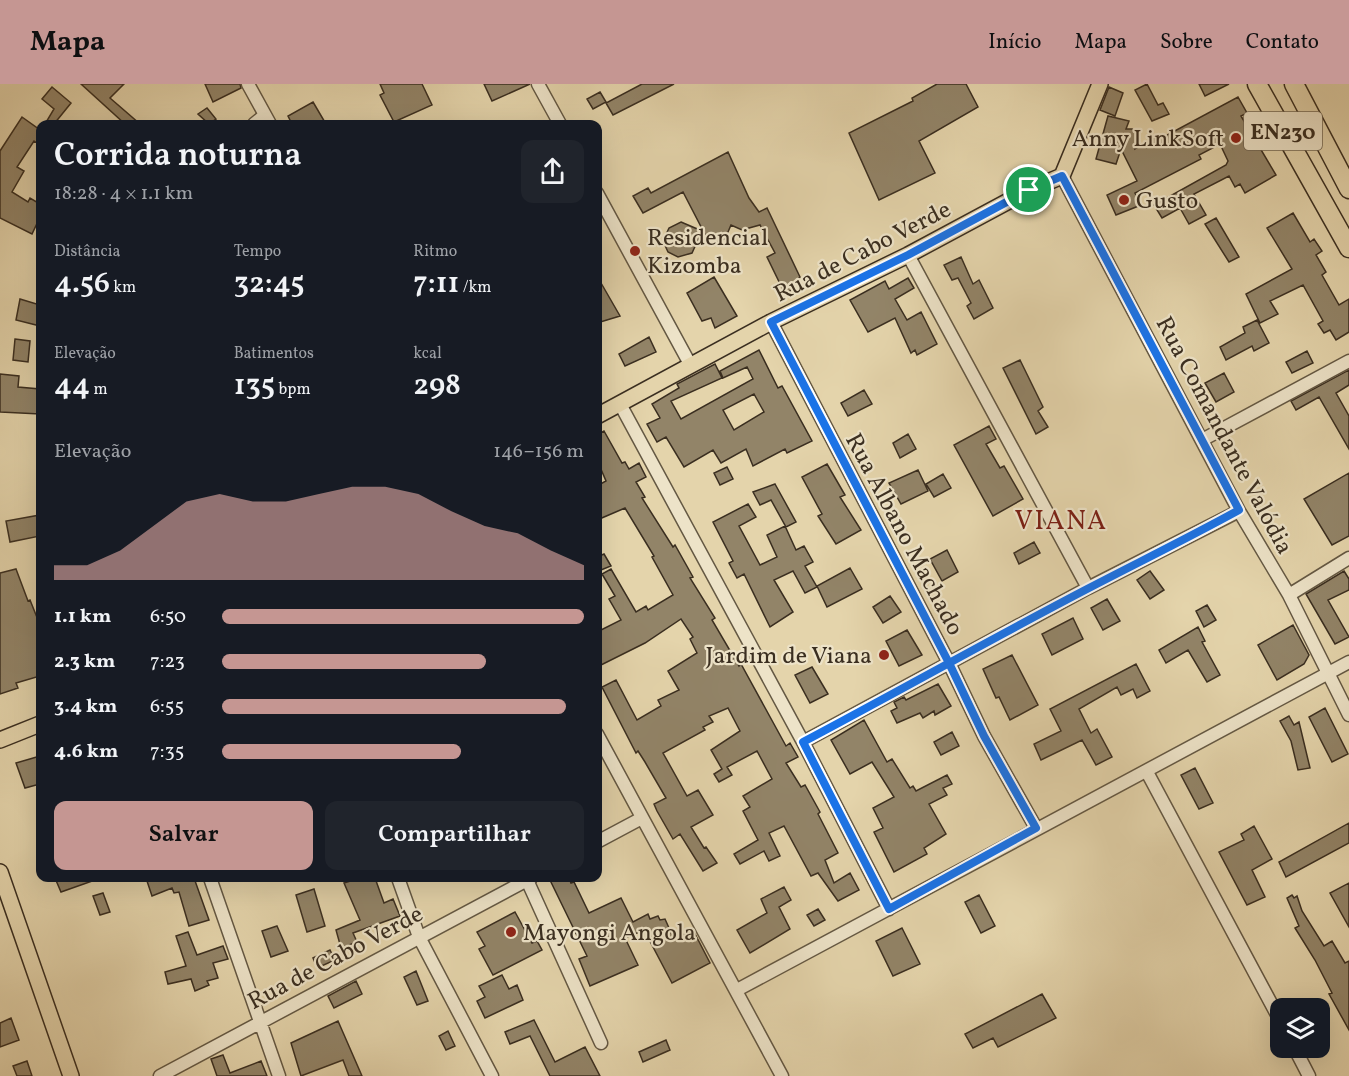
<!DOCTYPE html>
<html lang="pt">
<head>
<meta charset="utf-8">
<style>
  body { margin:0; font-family:Vollkorn,serif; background:#20242c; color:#f1f3f6; height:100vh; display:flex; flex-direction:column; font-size:22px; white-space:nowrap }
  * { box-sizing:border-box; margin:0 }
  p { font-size:20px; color:#9ea1a6 }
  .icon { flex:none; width:33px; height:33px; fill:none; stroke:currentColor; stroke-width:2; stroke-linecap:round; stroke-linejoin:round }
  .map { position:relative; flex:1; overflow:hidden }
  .drawer { position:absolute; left:36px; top:36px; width:566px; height:762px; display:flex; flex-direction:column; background:#171b24; border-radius:12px; box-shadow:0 6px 24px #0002 }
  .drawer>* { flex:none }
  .buttons { position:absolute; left:1270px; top:914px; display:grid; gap:12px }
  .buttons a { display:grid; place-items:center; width:60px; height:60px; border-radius:12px; background:#171b24; box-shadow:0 6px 24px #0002; font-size:30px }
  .pin { position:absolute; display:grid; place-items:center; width:51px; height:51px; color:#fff; margin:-26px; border:3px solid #fff; border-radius:50%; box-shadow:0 2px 6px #0007 }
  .round { display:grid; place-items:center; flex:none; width:63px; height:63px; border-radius:12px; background:#20242c }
  .headline { display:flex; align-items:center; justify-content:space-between; height:102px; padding:0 18px }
  h1 { font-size:33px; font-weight:600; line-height:45px }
  .figures { display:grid; grid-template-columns:repeat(3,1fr); gap:9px; height:102px; padding:6px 18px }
  .figures div { display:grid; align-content:center }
  .figures b { font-size:30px; font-weight:600 }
  .figures small { font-size:16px; font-weight:400 }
  .figures p { font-size:16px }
  .chart { height:168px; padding:12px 18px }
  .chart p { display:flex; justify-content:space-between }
  .chart svg { width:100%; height:108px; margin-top:6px; fill:#c59692; opacity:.7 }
  .button { display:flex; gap:12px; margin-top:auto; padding:12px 18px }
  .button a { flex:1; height:69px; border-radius:12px; background:#c59692; color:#111; font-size:24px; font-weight:600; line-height:69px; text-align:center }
  .button a+a { background:#20242c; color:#f1f3f6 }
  ul { padding:0 18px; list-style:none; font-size:20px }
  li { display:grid; grid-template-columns:96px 72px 1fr; align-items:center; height:45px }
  li i { height:15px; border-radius:8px; background:#c59692 }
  header { display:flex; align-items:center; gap:36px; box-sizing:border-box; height:84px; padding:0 30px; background:#c59692; color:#111 }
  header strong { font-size:28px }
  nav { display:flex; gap:33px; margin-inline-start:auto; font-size:21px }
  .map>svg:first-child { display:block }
  .building { fill:#928468; stroke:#3a2e20; stroke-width:1.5; fill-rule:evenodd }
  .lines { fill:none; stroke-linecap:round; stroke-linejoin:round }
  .minor-casing { stroke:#645843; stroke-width:15 }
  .major-casing { stroke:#3a2e20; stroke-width:18 }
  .highway-casing { stroke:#3a2e20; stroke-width:21 }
  .minor { stroke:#ede3c8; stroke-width:12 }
  .major { stroke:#e4d4ab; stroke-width:15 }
  .highway { stroke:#e4d4ab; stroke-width:18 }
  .route-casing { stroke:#fff; stroke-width:12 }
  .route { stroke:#1a73e8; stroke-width:8 }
  .poi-dot { fill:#8f2418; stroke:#ede3c8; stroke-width:2 }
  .labels { text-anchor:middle; stroke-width:4.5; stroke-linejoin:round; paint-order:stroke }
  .shield { fill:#ede3c8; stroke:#706452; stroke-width:1.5 }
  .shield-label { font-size:22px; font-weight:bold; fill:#3a2e20 }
  .poi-label { font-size:24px; fill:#3a2e20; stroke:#ede3c8; text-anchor:start }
  .street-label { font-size:24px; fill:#3a2e20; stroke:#ede3c8 }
  .quarter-label { font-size:27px; letter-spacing:1.5px; fill:#7a1f14; stroke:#ede3c8 }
</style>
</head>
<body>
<header>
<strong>Mapa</strong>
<nav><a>Início</a><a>Mapa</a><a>Sobre</a><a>Contato</a></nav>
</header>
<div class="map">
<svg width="1349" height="992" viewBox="0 0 1349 992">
  <rect width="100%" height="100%" fill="#e4d4ab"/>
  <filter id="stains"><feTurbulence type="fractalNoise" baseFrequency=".00333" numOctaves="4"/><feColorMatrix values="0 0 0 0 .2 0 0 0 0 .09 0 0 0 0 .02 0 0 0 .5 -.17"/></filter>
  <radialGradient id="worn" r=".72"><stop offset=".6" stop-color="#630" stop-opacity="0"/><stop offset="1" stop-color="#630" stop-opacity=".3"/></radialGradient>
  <path class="building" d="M81,0H124L110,14L140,40H125Z
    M205,0H240L241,4L213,18Z
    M380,0H422L432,21L394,38L380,11L384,9Z
    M484,0H530L492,17Z
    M642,0H674L613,31L606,19Z
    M937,0H966L978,23L919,57L935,89L879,116L849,49L913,17L912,14Z
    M1147,0L1158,21L1163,19L1169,30L1152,37L1135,6Z
    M1199,0H1229L1205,12Z
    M52,3L71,19L54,40H45L54,25L42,15Z
    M1109,3L1123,9L1115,32L1100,26Z
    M600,8L606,18L593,25L587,15Z
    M1238,13L1247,29L1241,32L1276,91L1245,109L1240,100L1235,103L1229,92L1194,110L1206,131L1189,140L1180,124L1162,134L1154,121L1226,81L1228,77L1220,60L1199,71L1201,75L1135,109L1141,121L1116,131L1107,111L1137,97L1121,65L1116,80L1096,75L1108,32L1129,37L1126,45H1137L1135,65L1156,53L1158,56Z
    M313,18L326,40H292L288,32Z
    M207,24L216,35L209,40L198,30Z
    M22,33L40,46V61L34,57L17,83L24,87L12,108L28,118L30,114L40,120V133L32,150L0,134V67Z
    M728,68L749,114L759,128L767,124L800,193L793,199L795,204L785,210L767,173L775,169L760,141L742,146L731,141L725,155L710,160L683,108L643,129L633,112L648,104L651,109Z
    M1293,129L1310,158L1314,155L1322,167L1316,171L1326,188L1322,191L1339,221L1349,215V248L1336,256L1330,246L1324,249L1318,240L1323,237L1303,201L1270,217L1278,230L1260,239L1246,210L1292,185L1267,144Z
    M1216,134L1239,173L1229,178L1205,140Z
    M681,138L702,147L692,169L678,173L668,168L663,157L669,144Z
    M961,173L973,200L979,196L993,224L974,235L967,222L971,219L958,194L952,196L944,181Z
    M597,192L620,232L597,239Z
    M714,193L737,232L715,244L711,234L702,237L687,209Z
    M908,194L914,204L895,215L907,236L921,228L937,260L917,271L915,266L911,269L895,234L868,248L850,216L885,197L889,205Z
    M20,215L40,221V242L16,236Z
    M1257,236L1269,259L1254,267L1252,262L1226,276L1220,263L1245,249L1243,243Z
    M649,253L656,268L625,282L619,270Z
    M15,255L30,257L28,278L13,276Z
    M759,266L778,304L782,302L812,357L787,369L785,365L753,382L746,365L721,379L713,366L684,383L666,353L657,358L647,340L660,334L652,320L679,304L677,300L715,280L722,294L671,317L681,335L753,295L747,283L723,294L720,287ZM754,310L764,328L734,346L723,326Z
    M1307,267L1313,279L1292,289L1286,278Z
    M1020,276L1043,323L1038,327L1048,343L1036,350L1003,284Z
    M1349,286V301L1336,309L1349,332V365L1319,313L1296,326L1291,317Z
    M1224,289L1234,308L1216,318L1205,299Z
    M0,290L19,292L18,303L40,305V330L0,328Z
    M864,306L872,320L848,332L841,319Z
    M989,342L996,355L986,360L1000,384L1004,382L1023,415L993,432L954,361Z
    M604,347L622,379L625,378L629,385L639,379L646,393L636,398L645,413L642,414L673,463L675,461L693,493L690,494L715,534L712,536L739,582L741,580L786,662L790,659L798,673L786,679L801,703L805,701L820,728L818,730L838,769L825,776L834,799L850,789L859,806L838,817L818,789L811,792L784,742L769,749L780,772L769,777L764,767L740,780L734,770L758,756L743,727L750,723L743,712L772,695L757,667L727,683L732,691L719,698L714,690L722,685L711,666L740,647L728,624L709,632L713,638L703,643L705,646L663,669L687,712L698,706L713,731L691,743L704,764L706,763L717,779L703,787L680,750L673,755L657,727L654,720L666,714L645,678L638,667L636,669L602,603L616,596L637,636L661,622L658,616L679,606L668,587L697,569L690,555L693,553L681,535L645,559L597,583V548L621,536L609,515L615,512L602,490L611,485L636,528L646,522L648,526L673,511L652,473L654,472L625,424L597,436V402L606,397L597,376V351Z
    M908,350L916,365L900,374L893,359Z
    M827,380L845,411L840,413L861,446L836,460L818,432L822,430L802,393Z
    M727,383L733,395L720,401L714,389Z
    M918,386L928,407L901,420L889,399Z
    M1349,389V452L1332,461L1304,415Z
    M943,390L951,404L934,413L926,400Z
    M775,400L796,438L786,443L771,416L760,421L753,408Z
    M748,420L756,433L739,442L760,481L777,473L767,451L785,442L796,466L804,462L813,478L805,482L817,503L805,509L793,487L774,496L793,528L770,543L744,490L737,494L729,479L733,477L713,438Z
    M40,431V452L10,458L6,437Z
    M1034,458L1040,469L1019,480L1014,469Z
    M947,466L958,488L942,497L930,475Z
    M604,470L611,482L601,486L597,473Z
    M850,484L862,505L827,523L817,502Z
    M16,485L28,517L30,516L40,541V592L16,599L18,604L0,610V489Z
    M1150,487L1164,506L1150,515L1137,496Z
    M1344,487L1349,495V506L1328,516L1349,553L1335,560L1306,510Z
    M890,512L901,528L883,539L873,523Z
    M1107,515L1120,537L1103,546L1091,524Z
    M1207,521L1216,536L1204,543L1196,527Z
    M1073,534L1083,555L1052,571L1042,550Z
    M1293,541L1309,571L1304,580L1277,596L1258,561Z
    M1198,543L1205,557L1202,558L1220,591L1207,598L1188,566L1166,579L1159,566Z
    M907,546L922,571L899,582L886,557Z
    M1012,571L1038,621L1010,636L999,613L996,614L983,585Z
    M1136,580L1150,607L1137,614L1133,605L1121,611L1117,603L1079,625L1091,649L1097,645L1112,673L1096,681L1082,656L1041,676L1034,660L1061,647L1050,625Z
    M812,583L828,610L810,619L795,591Z
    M938,600L951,622L935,631L934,627L923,634L920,629L897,639L891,627L897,624L894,618L904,613L906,616Z
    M1325,624L1348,670L1332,678L1309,633Z
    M1289,632L1294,641L1299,638L1310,684L1298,686L1291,657L1280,637Z
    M864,636L887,678L892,675L910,704L913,702L916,707L947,691L952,700L943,704L947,711L929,720L946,750L924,764L927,770L894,788L874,748L883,744L873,724L894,713L872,678L850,690L831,656Z
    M952,648L959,662L941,671L934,658Z
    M40,672V700L25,704L16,679Z
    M1195,684L1213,719L1199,725L1181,691Z
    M1349,739V759L1286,793L1279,778Z
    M1254,742L1272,775L1252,786L1265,813L1247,821L1219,768L1244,756L1241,750Z
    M55,794H98V795L61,808Z
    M146,794H194L209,836L189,842L179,808L174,809L172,804L152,812Z
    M360,794H375L384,819L393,815L400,832L353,849L357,858L341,864L336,846L360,836L344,799Z
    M549,794H569L571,799L574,798L589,829L621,814L633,838L648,830L650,835L658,832L660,836L665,835L674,855L693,846L710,879L672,899L644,846L625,854L638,881L590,902L579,875L587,872Z
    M1349,799V843L1330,809Z
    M784,803L791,816L779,823L790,845L750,869L737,846L767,829L761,815Z
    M314,805L325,842L307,848L296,811Z
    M103,809L110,828L100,831L93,812Z
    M979,811L995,842L981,849L965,818Z
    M1292,811L1294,814L1297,812L1302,827L1324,862L1332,857L1345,879L1349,877V946L1329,910L1332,909L1315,876L1295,844L1299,842L1287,814Z
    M818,825L825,836L814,842L807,831Z
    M515,828L532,859L537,857L542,866L493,891L479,865L485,862L477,848Z
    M277,842L288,867L271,873L262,847Z
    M902,844L920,880L893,892L876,857Z
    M188,848L197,871L223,862L228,875L213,879L218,894L207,897L209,901L195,907L191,895L168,900L165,888L186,882L176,852Z
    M330,866L335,876L317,884L313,874Z
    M416,887L428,917L417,921L404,893Z
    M502,891L509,905L517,901L523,916L485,934L477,917L485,913L479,902Z
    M356,897L362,910L334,924L328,912Z
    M1042,910L1056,934L998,963L993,954L973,964L965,950Z
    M11,934L19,956L0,963V939Z
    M534,936L555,978L585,963L600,992H550L530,952L510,960L505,948Z
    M338,937L362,992H349L343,976L301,992L291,959Z
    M448,947L455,962L446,966L439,952Z
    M666,956L670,966L643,978L639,968Z
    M223,971L230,989L261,977L267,992H217L211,975Z
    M27,977L32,992H17L13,982Z"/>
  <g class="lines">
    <g class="minor-casing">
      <path id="minor" d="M248,0L270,40
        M538,0L560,40
        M254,40L265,31
        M1062,92L1239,427L1289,511L1349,631
        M597,109L691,282
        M908,171L1088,504
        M771,238L949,579L984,652L1036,744
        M620,320L803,658L889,825
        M1202,356L1349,277
        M1289,511L1349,474
        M597,650L782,992
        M803,658L1088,504L1239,427
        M1147,688L1281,938
        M597,758L642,734
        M210,794L279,992
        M398,794L419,853L492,992
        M527,796L601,959
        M737,906L1349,578
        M1294,963L1309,992
        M160,992L531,794"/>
    </g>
    <g class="major-casing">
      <path id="major" d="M597,332L771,238L908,171L1029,106L1062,92L1100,0
        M0,656L40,640
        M0,788L71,992"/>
    </g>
    <g class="highway-casing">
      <path id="highway" d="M1257,0L1349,164
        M1294,0L1349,105"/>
    </g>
    <use href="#minor" class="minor"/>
    <use href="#major" class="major"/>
    <use href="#highway" class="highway"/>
  </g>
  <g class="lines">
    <g class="route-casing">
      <path id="route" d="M1029,106L908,171L771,238L949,579L984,652L1036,744L889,825L803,658C899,607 993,554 1089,504C1139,478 1190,453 1239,426L1062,92L1029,106"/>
    </g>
    <use href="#route" class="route"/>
  </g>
  <g class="poi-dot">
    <circle cx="1236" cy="54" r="6"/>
    <circle cx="1124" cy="116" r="6"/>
    <circle cx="635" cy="167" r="6"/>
    <circle cx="884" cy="571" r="6"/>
    <circle cx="511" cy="848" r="6"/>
  </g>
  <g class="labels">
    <rect class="shield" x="1244" y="28" width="78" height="38" rx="4.5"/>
    <g class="shield-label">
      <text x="1283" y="55">EN230</text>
    </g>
    <g class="poi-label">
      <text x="1224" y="62" text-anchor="end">Anny LinkSoft</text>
      <text x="1136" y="124">Gusto</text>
      <text x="647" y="161">Residencial<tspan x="647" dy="28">Kizomba</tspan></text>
      <text x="872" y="579" text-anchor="end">Jardim de Viana</text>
      <text x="523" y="856">Mayongi Angola</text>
    </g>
    <g class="street-label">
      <text transform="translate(862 167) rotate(-27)" y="8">Rua de Cabo Verde</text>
      <text transform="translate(1225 351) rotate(62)" y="8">Rua Comandante Valódia</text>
      <text transform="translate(905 450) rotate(62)" y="8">Rua Albano Machado</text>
      <text transform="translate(335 873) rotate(-28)" y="8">Rua de Cabo Verde</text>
    </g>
    <g class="quarter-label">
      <text x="1061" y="445">VIANA</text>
    </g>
  </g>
  <rect width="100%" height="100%" filter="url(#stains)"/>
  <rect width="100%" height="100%" fill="url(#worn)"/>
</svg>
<div class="buttons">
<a><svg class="icon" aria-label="layers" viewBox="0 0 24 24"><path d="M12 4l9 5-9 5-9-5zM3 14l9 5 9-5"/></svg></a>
</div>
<div class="pin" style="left:1029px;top:106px;background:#1e9e55"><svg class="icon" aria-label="arrive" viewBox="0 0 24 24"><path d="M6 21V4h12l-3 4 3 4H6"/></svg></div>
<section class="drawer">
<div class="headline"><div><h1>Corrida noturna</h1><p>18:28 · 4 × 1.1 km</p></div><a class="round"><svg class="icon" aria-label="share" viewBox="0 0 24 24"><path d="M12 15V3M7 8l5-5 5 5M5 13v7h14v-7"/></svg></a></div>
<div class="figures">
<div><p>Distância</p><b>4.56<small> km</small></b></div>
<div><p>Tempo</p><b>32:45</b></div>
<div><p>Ritmo</p><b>7:11<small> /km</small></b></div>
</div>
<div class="figures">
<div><p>Elevação</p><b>44<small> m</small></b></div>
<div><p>Batimentos</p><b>135<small> bpm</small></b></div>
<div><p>kcal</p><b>298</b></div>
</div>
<div class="chart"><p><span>Elevação</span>146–156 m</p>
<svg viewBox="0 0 160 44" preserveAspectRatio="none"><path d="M0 44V38L10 38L20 32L30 22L40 12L50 9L60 12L70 12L80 9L90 6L100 6L110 9L120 16L130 22L140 25L150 32L160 38V44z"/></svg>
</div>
<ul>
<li><b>1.1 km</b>6:50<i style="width:100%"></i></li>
<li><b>2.3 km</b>7:23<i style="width:73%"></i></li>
<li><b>3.4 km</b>6:55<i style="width:95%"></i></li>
<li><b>4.6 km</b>7:35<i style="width:66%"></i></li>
</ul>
<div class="button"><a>Salvar</a><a>Compartilhar</a></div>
</section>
</div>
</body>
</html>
